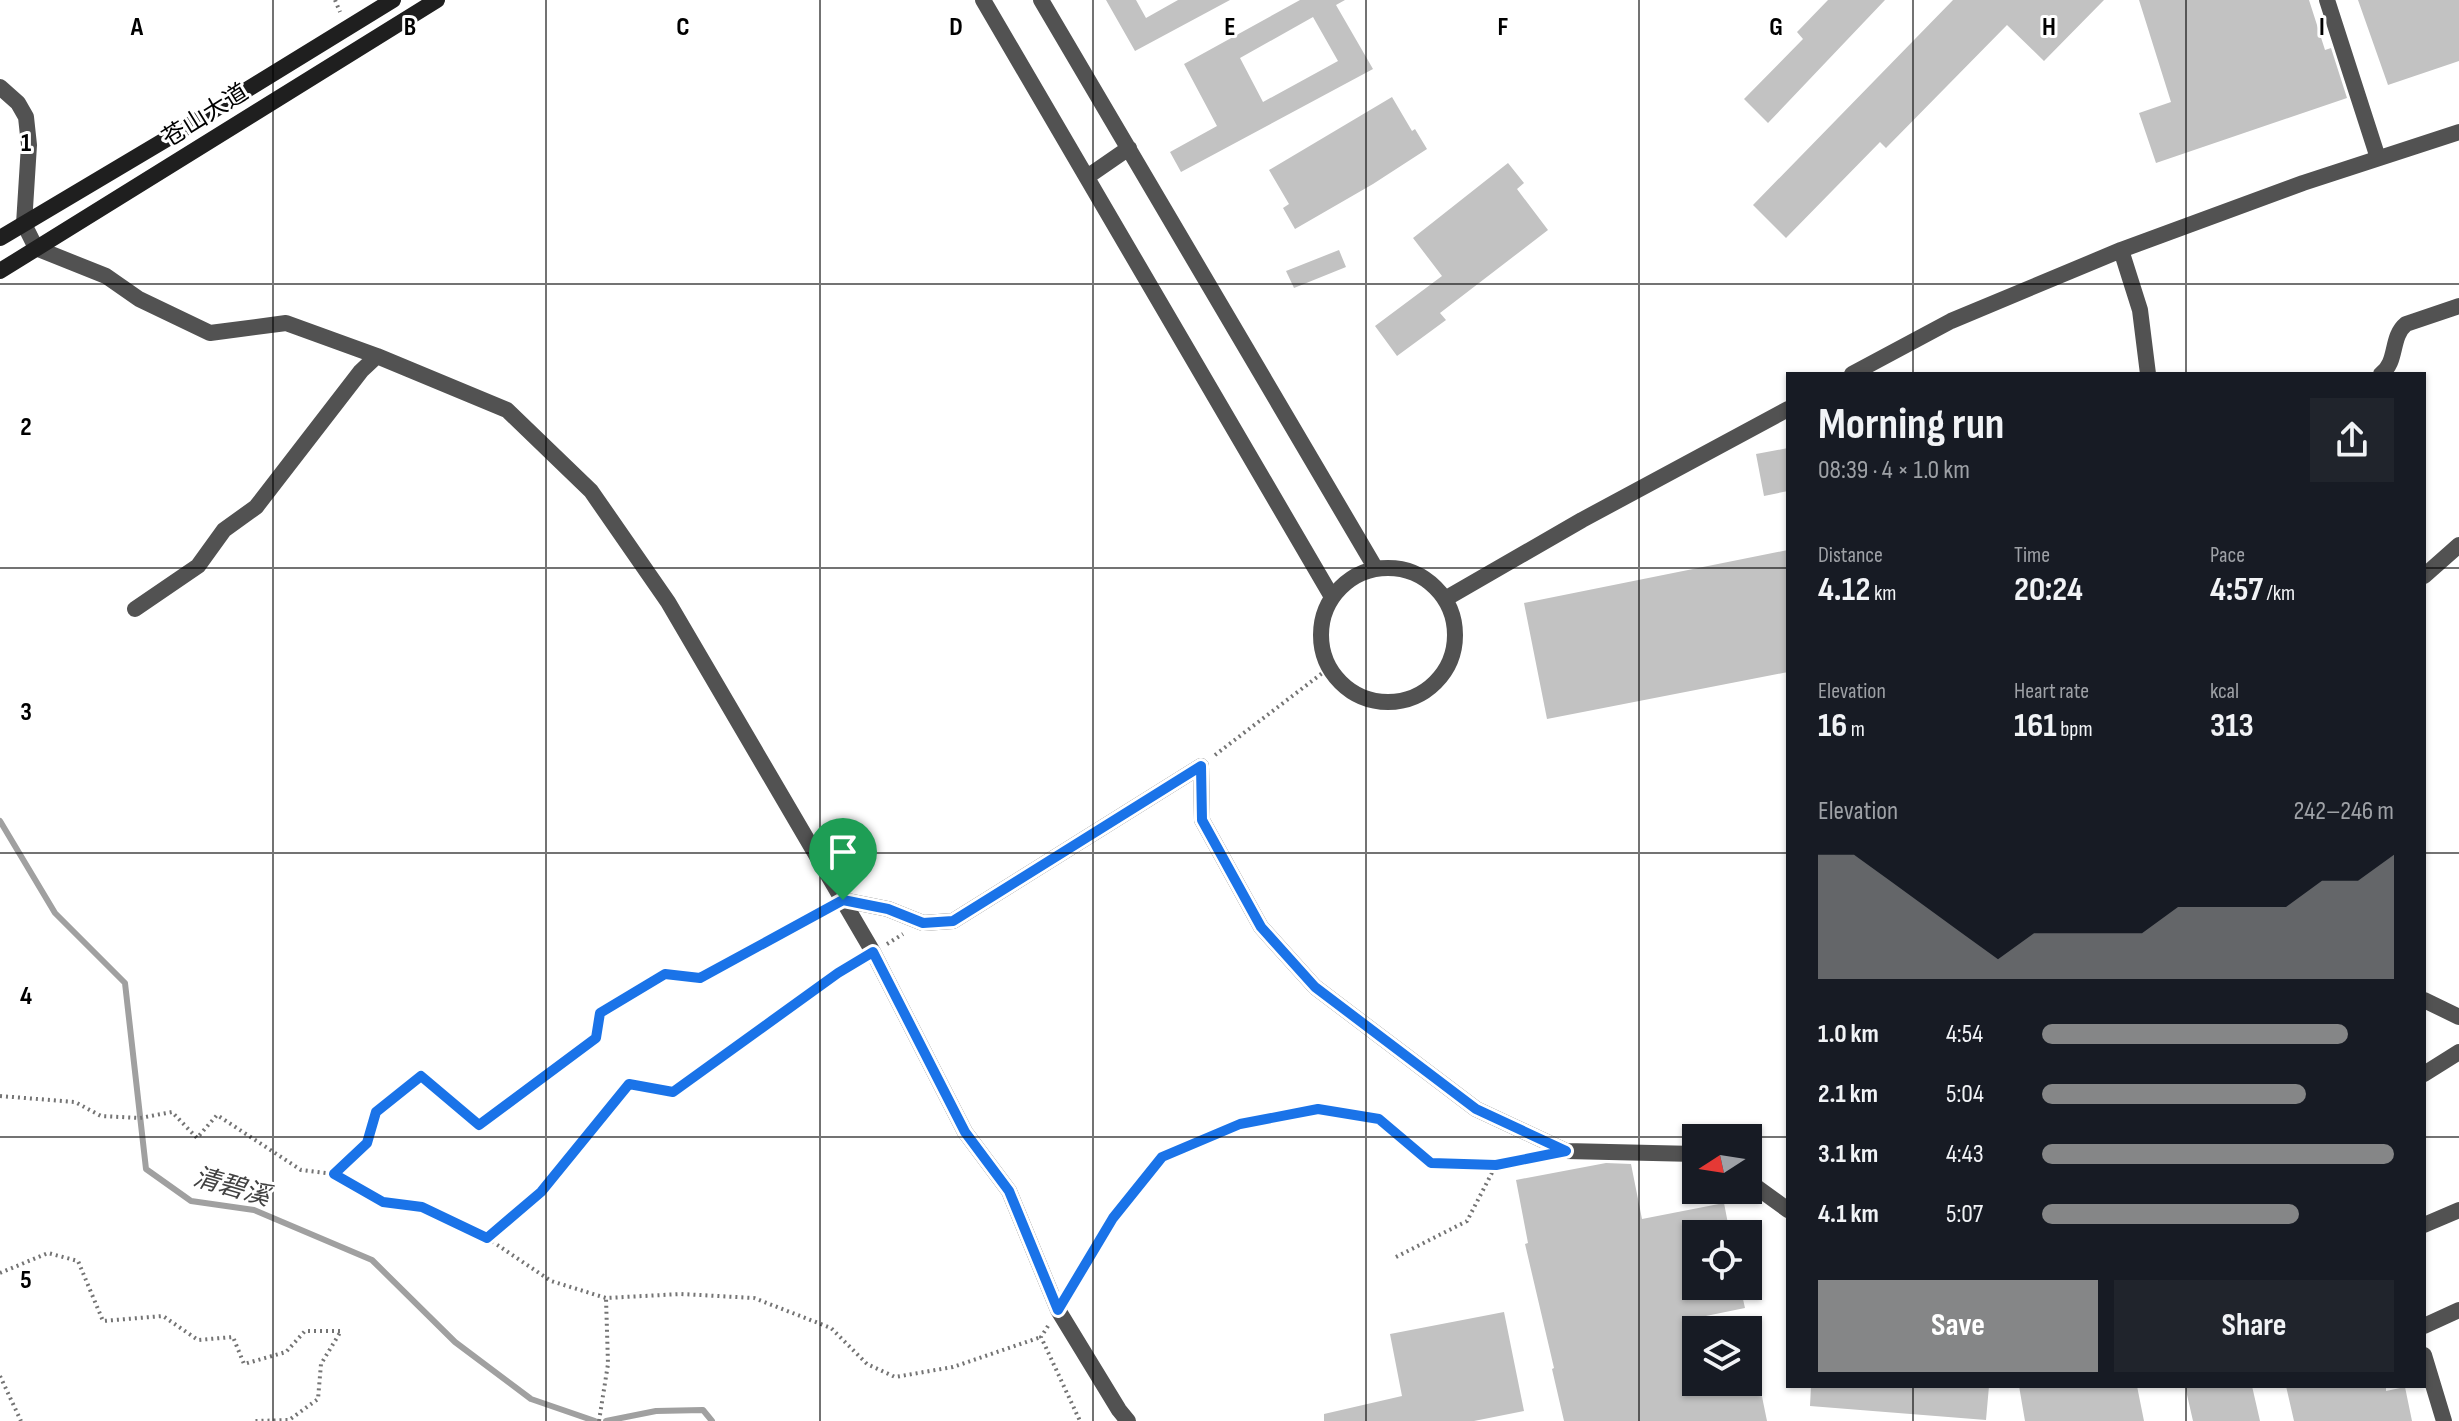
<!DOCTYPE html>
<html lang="en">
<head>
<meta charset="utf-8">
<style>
  body { margin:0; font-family:"Sofia Sans Condensed","Noto Sans SC",sans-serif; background:#20242c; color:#f1f3f6; height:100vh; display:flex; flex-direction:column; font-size:30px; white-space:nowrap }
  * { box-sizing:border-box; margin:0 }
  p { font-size:26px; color:#9ea1a6 }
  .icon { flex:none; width:44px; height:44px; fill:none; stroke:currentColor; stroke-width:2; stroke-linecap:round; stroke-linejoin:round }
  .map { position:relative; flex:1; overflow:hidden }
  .sheet { position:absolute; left:1786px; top:372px; width:640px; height:1016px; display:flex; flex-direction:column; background:#171b24; border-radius:0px; box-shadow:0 2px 6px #0004 }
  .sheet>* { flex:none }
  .needle { width:52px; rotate:258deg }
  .buttons { position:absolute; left:1682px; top:1124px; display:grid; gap:16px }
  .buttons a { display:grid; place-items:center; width:80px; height:80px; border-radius:0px; background:#171b24; box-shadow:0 2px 6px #0004; font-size:40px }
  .pin { position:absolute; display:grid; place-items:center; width:68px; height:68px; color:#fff; margin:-82px -34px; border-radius:50% 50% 50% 0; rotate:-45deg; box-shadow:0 0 8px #0007 }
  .pin .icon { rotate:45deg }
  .round { display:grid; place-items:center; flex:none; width:84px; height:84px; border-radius:0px; background:#20242c }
  .headline { display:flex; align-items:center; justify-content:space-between; height:136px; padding:0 32px }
  h1 { font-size:44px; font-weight:700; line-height:60px }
  .stats { display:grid; grid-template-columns:repeat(3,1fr); gap:12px; height:136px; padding:8px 32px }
  .stats div { display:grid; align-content:center }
  .stats b { font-size:34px; font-weight:700 }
  .stats small { font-size:22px; font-weight:400 }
  .stats p { font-size:22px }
  .chart { height:224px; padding:16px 32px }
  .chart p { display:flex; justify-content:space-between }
  .chart svg { width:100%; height:144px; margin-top:8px; fill:#858687; opacity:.7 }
  .cta { display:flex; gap:16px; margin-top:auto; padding:16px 32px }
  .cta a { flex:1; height:92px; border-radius:0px; background:#858687; color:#fff; font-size:32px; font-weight:700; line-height:92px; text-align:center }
  .cta a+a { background:#20242c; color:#f1f3f6 }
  ul { padding:0 32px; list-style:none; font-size:26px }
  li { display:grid; grid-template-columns:128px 96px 1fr; align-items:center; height:60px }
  li i { height:20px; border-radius:10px; background:#858687 }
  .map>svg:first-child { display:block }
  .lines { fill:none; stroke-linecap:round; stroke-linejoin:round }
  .stream { stroke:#a0a0a0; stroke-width:6 }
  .building { fill:#c2c2c2; fill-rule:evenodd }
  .path { stroke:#747474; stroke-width:4; stroke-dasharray:2 4; stroke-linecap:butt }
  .street { stroke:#525252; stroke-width:16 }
  .secondary { stroke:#1f1f1f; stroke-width:16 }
  .route-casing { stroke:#fff; stroke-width:16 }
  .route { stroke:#1a73e8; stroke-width:10 }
  .grid { fill:none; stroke:#000; stroke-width:2; stroke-opacity:0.55 }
  .labels { text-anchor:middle; stroke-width:6; stroke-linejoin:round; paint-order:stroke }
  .street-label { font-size:24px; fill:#000; stroke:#fff }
  .water-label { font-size:26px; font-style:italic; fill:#414141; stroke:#fff }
  .grid-label { font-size:26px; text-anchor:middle; font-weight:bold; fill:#000; stroke:#fff; stroke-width:6; stroke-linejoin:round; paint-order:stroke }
</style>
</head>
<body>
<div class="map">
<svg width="2459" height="1421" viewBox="0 0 2459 1421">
  <rect width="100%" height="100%" fill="#fff"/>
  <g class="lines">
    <path class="stream" d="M0,821L55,913L125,983L146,1169L191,1201L254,1210L372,1260L455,1342L531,1399L595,1421
      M606,1421L656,1411L703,1410L712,1421"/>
  </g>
  <path class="building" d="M1106,0H1136L1146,18L1178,0H1230L1135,51Z
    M1300,0H1345L1336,5L1373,69L1181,172L1170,152L1217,126L1184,64ZM1313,17L1338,61L1263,102L1240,58Z
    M1828,0H1885L1768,123L1744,99L1803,39L1797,32Z
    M1953,0H2104L2044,61L2007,25L1886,148L1880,142L1786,238L1753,205Z
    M2139,0H2309L2325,50L2331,48L2347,98L2156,163L2139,113L2171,102Z
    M2358,0H2459V61L2388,85Z
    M1392,97L1412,131L1415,129L1427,149L1373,184L1295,229L1283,208L1289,204L1269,170Z
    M1508,163L1524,183L1517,189L1548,230L1440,313L1446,320L1397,356L1375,326L1442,276L1413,238Z
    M1339,250L1346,267L1294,288L1286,271Z
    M1788,448V491L1764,496L1756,454Z
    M1788,550V672L1547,719L1524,603Z
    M1606,1163L1631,1164L1642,1219L1724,1203L1730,1234H1696V1286H1740L1745,1308L1696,1318V1382H1759L1767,1421H1564L1552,1369L1554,1368L1525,1244L1528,1243L1516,1180Z
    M1504,1312L1524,1411L1474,1421H1324V1414L1402,1396L1390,1334Z
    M1811,1386H1989L1986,1420L1810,1406Z
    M2019,1386H2137L2144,1421H2025Z
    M2185,1386H2252L2260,1421H2193Z
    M2286,1386H2386V1391L2405,1387L2412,1421H2294Z"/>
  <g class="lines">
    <path class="path" d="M335,0L340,12
      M1215,755L1329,668
      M887,944L903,934
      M0,1096L75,1102L101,1116L140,1118L172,1112L197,1138L217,1115L301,1170L334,1174L367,1143L376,1112L421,1076L479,1125L596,1038L600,1013L665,974L700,978L827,909
      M334,1174L383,1202L422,1207L487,1238L551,1281L606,1298L681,1294L754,1298L831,1328L867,1364L895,1377L953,1367L1041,1337
      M487,1238L541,1192L629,1084L673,1092L838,973L859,961
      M1396,1257L1467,1221L1496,1165
      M0,1273L48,1253L78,1261L103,1321L163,1316L198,1340L233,1337L244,1364L286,1352L305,1331H341L321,1364L318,1399L289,1420L255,1421
      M1070,1291L1113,1218L1162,1157L1240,1124L1318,1109L1379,1119L1431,1163L1496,1165L1536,1157
      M1048,1326L1041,1337L1080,1421
      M0,1376L21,1421
      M599,1421L608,1364L606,1298"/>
    <path class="street" d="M983,0L1332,597
      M1041,0L1376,569
      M2327,0L2378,158
      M0,87L18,103L26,117L29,145L24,224L36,248L106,276L139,299L210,333L286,323L377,356L507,410L591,491L668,602L873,952L965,1132L1009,1191L1058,1310L1119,1410L1128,1421
      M1087,177L1129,148
      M2121,250L2140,310L2148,374
      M1852,374L1951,321L2121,250L2303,183L2459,132
      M2381,374C2398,362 2390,337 2406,324L2459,306
      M1321 635a67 67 0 1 1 134 0a67 67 0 1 1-134 0Z
      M2424,576L2459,545
      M1445,599L1582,520L1788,409
      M135,609L198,566L224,530L256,507L361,371L377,356
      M1201,766L1202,820L1261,927L1315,987L1476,1109L1566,1151L1696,1154
      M843,900L888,909L923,923L953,921L1201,766
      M2424,1000L2459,1017
      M2424,1074L2459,1052
      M1748,1181L1788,1210
      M2424,1225L2459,1210
      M2424,1326L2459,1310
      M2424,1355L2444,1421"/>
    <path class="secondary" d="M0,238L175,134L393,0
      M0,271L437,0"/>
  </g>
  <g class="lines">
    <g class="route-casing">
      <path id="route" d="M1201,766L1202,820L1261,927L1315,987L1476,1109L1566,1151L1496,1165L1431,1163L1379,1119L1318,1109L1240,1124L1162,1157L1113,1218L1058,1310L1009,1191L965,1132L873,952L838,973L673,1092L629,1084L541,1192L487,1238L422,1207L383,1202L334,1174L367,1143L376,1112L421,1076L479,1125L596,1038L600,1013L665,974L700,978L843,900L888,909L923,923L953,921Z"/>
    </g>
    <use href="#route" class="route"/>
  </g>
  <path class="grid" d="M273,0V1421M546,0V1421M820,0V1421M1093,0V1421M1366,0V1421M1639,0V1421M1913,0V374M2186,0V374M0,284H2459M0,568H1788M2424,568H2459M0,853H1788M2424,853H2459M0,1137H1788M2424,1137H2459M1913,1386V1421M2186,1386V1421"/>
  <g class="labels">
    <g class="street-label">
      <text transform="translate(205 115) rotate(-32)" y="8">苍山大道</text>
    </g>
    <g class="water-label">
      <text transform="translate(232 1186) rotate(16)" y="9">清碧溪</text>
    </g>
  </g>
  <g class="grid-label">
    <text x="137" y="35">A</text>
    <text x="410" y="35">B</text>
    <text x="683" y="35">C</text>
    <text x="956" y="35">D</text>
    <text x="1230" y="35">E</text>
    <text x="1503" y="35">F</text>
    <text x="1776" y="35">G</text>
    <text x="2049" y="35">H</text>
    <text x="2322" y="35">I</text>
    <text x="26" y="151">1</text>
    <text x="26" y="435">2</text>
    <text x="26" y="720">3</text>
    <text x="26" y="1004">4</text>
    <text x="26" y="1288">5</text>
  </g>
</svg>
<div class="buttons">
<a><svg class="needle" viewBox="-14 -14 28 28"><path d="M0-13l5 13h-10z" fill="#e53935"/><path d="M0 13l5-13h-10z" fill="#9ea1a6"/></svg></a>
<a><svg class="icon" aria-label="locate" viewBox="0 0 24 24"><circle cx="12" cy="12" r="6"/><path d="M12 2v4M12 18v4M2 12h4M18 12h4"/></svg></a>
<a><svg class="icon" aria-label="layers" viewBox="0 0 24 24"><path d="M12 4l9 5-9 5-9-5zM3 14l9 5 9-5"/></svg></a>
</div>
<div class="pin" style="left:843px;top:900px;background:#1e9e55"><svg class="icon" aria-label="arrive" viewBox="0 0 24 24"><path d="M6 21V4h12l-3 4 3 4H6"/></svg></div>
<section class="sheet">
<div class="headline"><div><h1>Morning run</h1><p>08:39 · 4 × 1.0 km</p></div><a class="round"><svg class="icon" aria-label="share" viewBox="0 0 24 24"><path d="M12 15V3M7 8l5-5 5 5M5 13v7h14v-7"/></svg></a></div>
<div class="stats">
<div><p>Distance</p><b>4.12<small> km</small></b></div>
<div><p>Time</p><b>20:24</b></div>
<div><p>Pace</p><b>4:57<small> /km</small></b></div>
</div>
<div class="stats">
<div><p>Elevation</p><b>16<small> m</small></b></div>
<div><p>Heart rate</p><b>161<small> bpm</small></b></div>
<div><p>kcal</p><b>313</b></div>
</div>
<div class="chart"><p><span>Elevation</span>242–246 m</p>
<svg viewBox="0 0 160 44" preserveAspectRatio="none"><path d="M0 44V6L10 6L20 14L30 22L40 30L50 38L60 30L70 30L80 30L90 30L100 22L110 22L120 22L130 22L140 14L150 14L160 6V44z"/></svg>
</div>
<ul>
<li><b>1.0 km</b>4:54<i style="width:87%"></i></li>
<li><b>2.1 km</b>5:04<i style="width:75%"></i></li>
<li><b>3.1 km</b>4:43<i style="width:100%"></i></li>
<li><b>4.1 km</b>5:07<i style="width:73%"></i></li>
</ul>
<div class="cta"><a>Save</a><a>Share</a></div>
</section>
</div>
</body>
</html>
